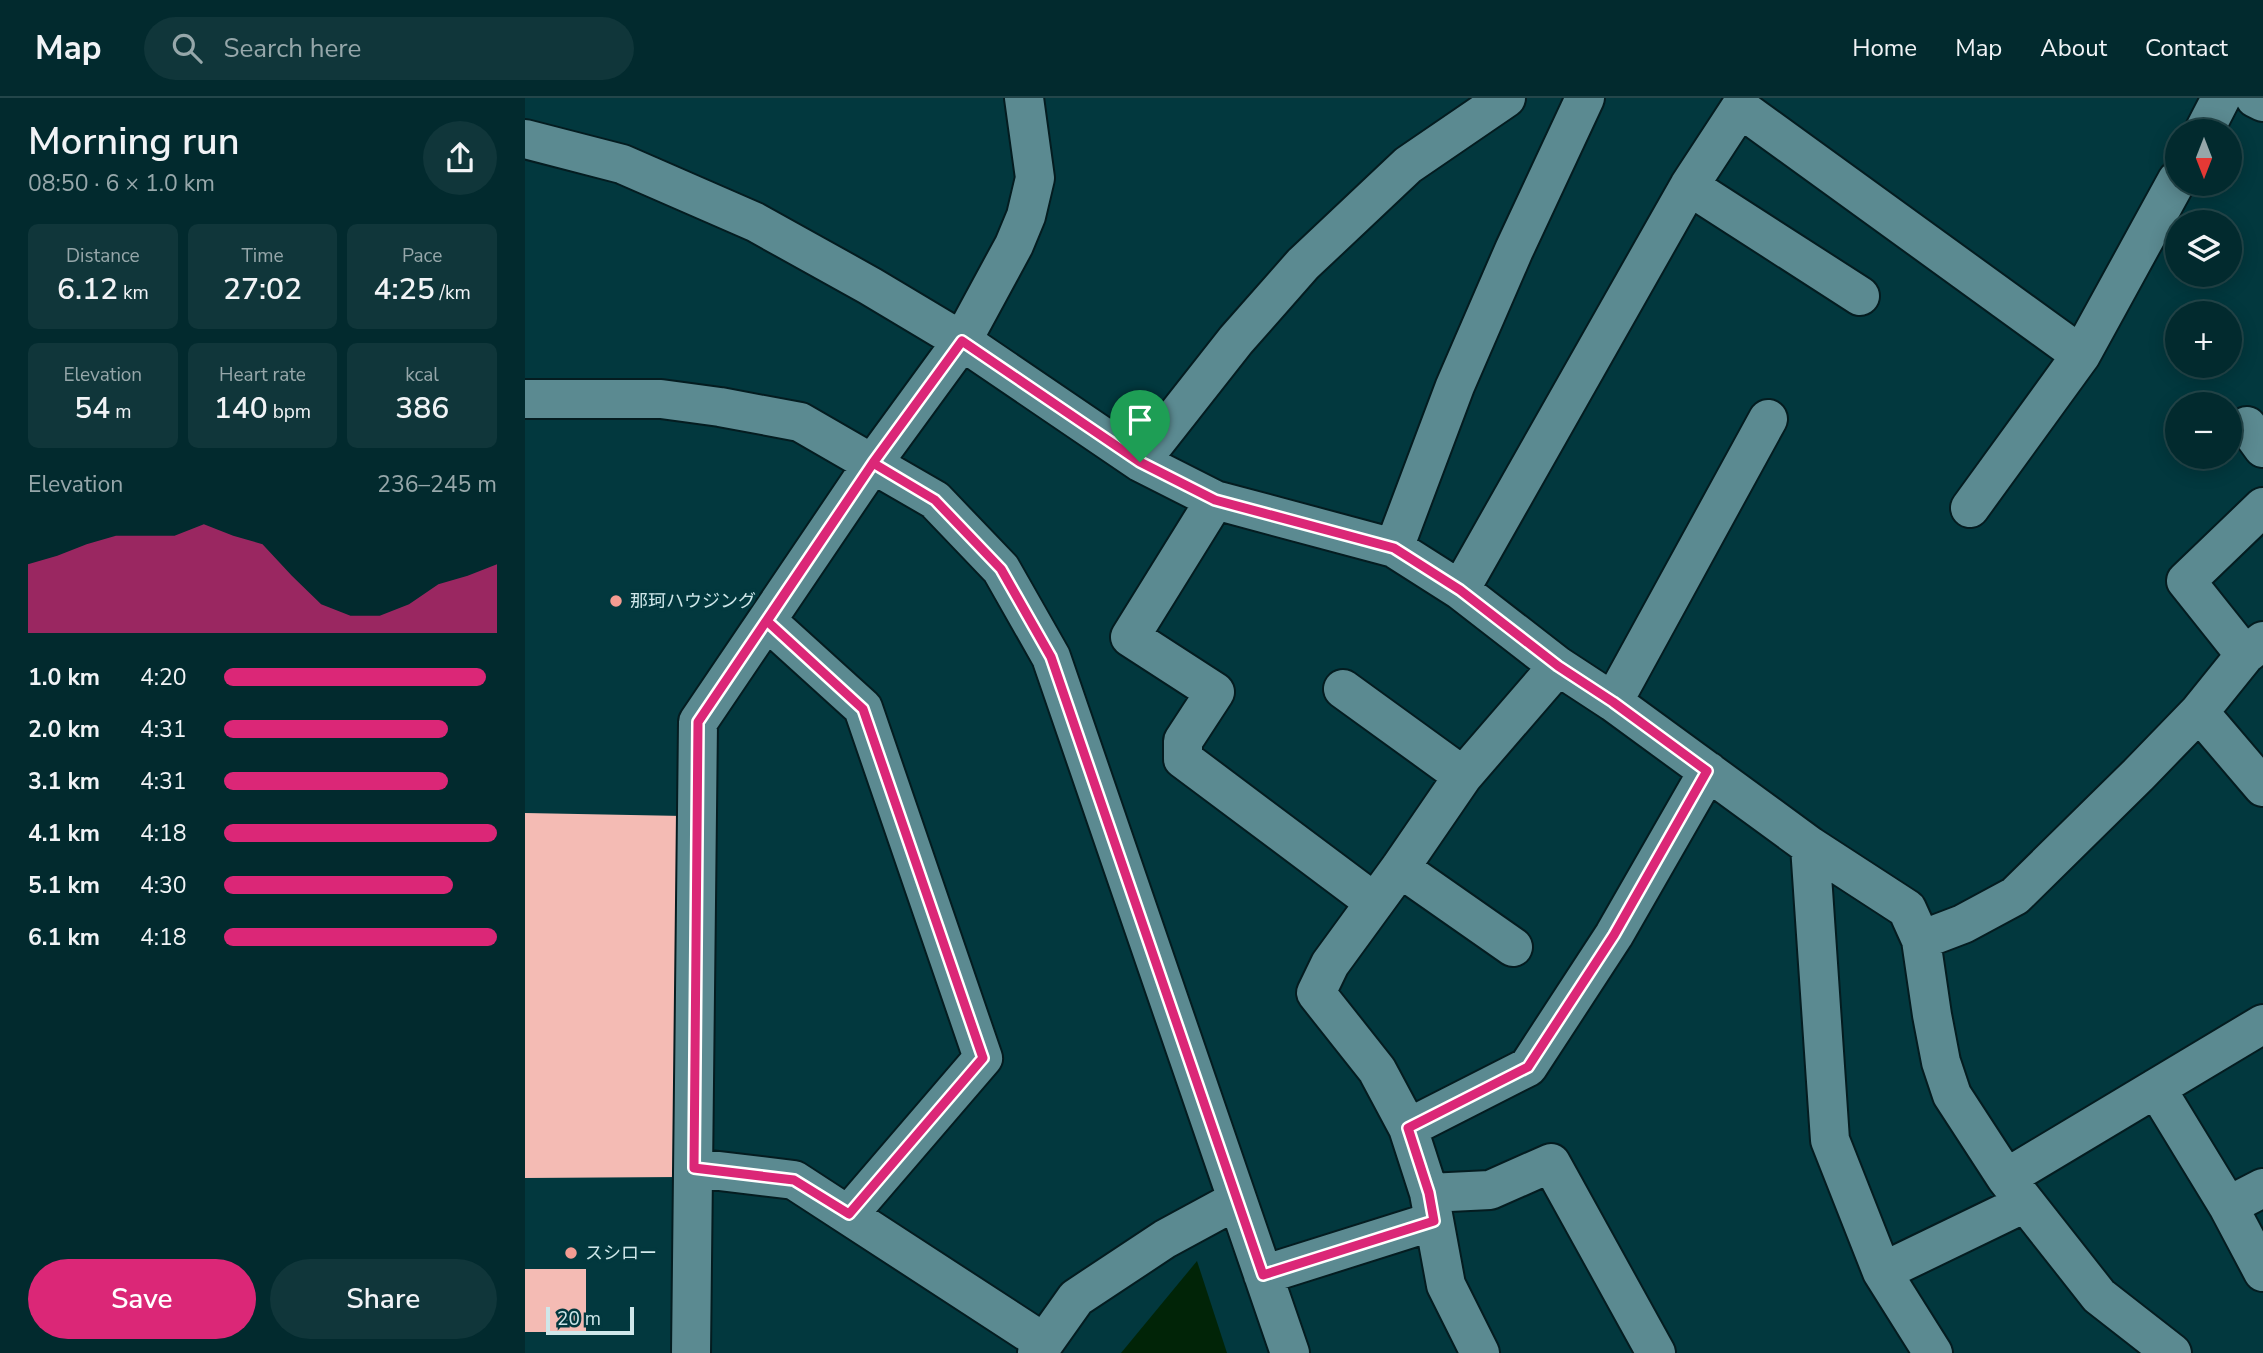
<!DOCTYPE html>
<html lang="en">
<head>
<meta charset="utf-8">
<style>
  body { margin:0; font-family:"Nunito Sans","Noto Sans JP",sans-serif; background:#10363a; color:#f1f3f6; height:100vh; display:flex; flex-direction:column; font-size:26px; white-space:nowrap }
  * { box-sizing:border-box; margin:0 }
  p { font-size:23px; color:#96a7aa }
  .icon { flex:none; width:38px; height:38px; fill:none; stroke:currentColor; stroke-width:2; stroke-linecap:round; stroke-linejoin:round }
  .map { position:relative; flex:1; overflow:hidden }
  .panel { display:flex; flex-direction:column; background:#022a2e; width:525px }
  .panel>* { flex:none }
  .needle { width:46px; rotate:180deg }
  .buttons { position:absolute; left:1640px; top:21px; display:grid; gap:14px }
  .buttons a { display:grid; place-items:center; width:77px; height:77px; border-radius:50%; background:#022a2e; box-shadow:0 4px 18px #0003,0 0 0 2px #23464a; font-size:35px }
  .scale { position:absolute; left:21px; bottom:18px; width:88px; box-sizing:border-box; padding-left:7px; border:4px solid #cfe7ea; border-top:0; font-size:19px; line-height:24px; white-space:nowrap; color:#cfe7ea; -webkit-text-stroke:5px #02383e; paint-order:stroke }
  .pin { position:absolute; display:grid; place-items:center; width:60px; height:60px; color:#fff; margin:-72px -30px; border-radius:50% 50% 50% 0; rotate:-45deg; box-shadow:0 0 7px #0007 }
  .pin .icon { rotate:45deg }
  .round { display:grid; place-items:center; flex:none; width:74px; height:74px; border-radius:37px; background:#10363a }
  .overview { display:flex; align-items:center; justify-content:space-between; height:119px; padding:0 28px }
  h1 { font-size:38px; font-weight:600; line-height:52px }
  .stats { display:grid; grid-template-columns:repeat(3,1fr); gap:10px; height:119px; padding:7px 28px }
  .stats div { display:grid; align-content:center; border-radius:10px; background:#10363a; text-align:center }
  .stats b { font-size:30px; font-weight:600 }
  .stats small { font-size:19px; font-weight:400 }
  .stats p { font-size:19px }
  .chart { height:196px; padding:14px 28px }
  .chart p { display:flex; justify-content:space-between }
  .chart svg { width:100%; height:126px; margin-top:7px; fill:#db2777; opacity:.7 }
  .action { display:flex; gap:14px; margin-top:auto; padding:14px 28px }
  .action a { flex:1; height:80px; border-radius:42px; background:#db2777; color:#fff; font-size:28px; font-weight:600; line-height:80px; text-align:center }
  .action a+a { background:#10363a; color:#f1f3f6 }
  ul { padding:0 28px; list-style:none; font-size:23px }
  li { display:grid; grid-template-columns:112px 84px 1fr; align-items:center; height:52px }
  li i { height:18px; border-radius:9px; background:#db2777 }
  header { display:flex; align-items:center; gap:42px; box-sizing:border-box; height:98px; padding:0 35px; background:#022a2e; border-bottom:2px solid #23464a }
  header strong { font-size:33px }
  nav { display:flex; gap:38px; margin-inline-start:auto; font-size:24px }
  .search { width:490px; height:63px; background:#10363a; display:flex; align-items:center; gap:18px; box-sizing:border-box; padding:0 24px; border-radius:38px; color:#96a7aa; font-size:26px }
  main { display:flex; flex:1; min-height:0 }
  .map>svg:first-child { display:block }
  .water { fill:#012407 }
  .building { fill:#f4bbb4 }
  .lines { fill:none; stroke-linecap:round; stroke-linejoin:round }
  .minor-casing { stroke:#041c20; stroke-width:42 }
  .minor { stroke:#5b8a91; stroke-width:38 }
  .route-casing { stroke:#fff; stroke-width:14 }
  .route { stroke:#db2777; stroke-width:9 }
  .poi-dot { fill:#f59c92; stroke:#02383e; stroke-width:2.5 }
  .labels { text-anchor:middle; stroke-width:7; stroke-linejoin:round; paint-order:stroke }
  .poi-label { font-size:18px; fill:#cfe7ea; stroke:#02383e; text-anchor:start }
</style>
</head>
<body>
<header>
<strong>Map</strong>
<div class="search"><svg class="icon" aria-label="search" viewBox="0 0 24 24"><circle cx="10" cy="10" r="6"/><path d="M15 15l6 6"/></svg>Search here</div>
<nav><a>Home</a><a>Map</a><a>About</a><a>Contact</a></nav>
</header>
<main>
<section class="panel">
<div class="overview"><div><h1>Morning run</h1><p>08:50 · 6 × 1.0 km</p></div><a class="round"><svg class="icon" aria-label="share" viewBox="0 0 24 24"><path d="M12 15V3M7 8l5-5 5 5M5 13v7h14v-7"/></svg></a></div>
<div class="stats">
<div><p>Distance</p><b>6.12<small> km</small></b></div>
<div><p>Time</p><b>27:02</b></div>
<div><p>Pace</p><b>4:25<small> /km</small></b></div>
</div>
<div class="stats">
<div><p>Elevation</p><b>54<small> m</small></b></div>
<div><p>Heart rate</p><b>140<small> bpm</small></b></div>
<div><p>kcal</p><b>386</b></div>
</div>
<div class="chart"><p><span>Elevation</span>236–245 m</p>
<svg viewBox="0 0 160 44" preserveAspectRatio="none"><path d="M0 44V20L10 17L20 13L30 10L40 10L50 10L60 6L70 10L80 13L90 24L100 34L110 38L120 38L130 34L140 27L150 24L160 20V44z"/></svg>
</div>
<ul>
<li><b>1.0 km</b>4:20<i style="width:96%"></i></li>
<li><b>2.0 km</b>4:31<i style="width:82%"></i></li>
<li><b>3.1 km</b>4:31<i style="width:82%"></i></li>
<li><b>4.1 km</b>4:18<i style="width:100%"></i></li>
<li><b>5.1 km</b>4:30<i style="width:84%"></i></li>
<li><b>6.1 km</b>4:18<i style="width:100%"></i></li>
</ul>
<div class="action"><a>Save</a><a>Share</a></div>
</section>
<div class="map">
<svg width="1738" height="1255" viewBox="0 0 1738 1255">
  <rect width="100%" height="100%" fill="#02383e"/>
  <path class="water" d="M672,1163L702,1255H596Z"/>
  <path class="building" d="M0,715L159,718L155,1079L0,1080Z
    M0,1171H61V1234H0Z"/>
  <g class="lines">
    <g class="minor-casing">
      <path id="minor" d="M1730,0L1738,4
        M1679,33L1696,0
        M0,41L97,66L230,124L345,188L437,243L615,364L690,402L869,450L935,492L1033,568L1088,604L1285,748L1382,811L1396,842L1438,826L1490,798L1613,677L1674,614L1720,557L1738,543
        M1164,88L1335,198
        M0,301H136L195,309L275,324L410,402L476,471L526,559L765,1255
        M1722,328L1738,350
        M615,364L711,242L778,166L883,67L981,0
        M690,402L605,539L690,594L658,643V661L849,804
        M1445,410L1556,257
        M869,450L930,288L989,152L1060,0
        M935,492L1164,88L1215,10L1556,257L1652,82
        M242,523L338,610L458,960L324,1116
        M1720,557L1661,483L1738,409
        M818,591L938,678
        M1088,604L1243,321
        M1674,614L1738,689
        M1285,748L1305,1042L1357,1174L1408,1255
        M875,770L988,849
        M1396,842L1407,917L1416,964L1427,997L1481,1080L1574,1198L1647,1255
        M1631,990L1703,1108
        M883,1030L1003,969L1089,837L1183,673
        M169,1070L269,1082L518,1244
        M1481,1080L1738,926
        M1738,1090L1703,1108L1738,1174
        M904,1095L965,1092L1026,1065L1131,1255
        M1357,1174L1500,1105
        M738,1177L909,1123
        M166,1255L173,624L348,365L437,243L489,147L501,118L510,80L499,0
        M512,1255L551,1200L640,1141L712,1102
        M955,1255L921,1187L904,1095L883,1030L852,972L791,895L805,866L875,770L938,678L1033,568"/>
    </g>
    <use href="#minor" class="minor"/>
  </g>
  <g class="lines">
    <g class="route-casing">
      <path id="route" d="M615,364L437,243L348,365L173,624L169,1070L269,1082L324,1116L458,960L338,611L242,523L348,365L410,402L476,471L526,559L738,1177L909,1123L904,1095L883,1030L1003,969L1089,837L1182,673L1088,604L1033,568L935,492L869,450L690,402L615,364"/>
    </g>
    <use href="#route" class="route"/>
  </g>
  <g class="poi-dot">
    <circle cx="91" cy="503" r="7"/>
    <circle cx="46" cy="1155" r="7"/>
  </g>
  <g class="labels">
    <g class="poi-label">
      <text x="105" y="509">那珂ハウジング</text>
      <text x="60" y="1161">スシロー</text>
    </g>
  </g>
</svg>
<div class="buttons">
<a><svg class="needle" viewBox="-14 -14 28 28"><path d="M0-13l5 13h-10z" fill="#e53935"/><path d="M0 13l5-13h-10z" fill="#96a7aa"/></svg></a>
<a><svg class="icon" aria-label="layers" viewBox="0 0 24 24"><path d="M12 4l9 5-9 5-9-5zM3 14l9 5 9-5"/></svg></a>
<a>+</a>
<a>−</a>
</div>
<div class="scale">20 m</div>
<div class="pin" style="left:615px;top:364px;background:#1e9e55"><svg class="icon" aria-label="arrive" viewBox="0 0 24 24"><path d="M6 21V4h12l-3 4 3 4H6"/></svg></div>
</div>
</main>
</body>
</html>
